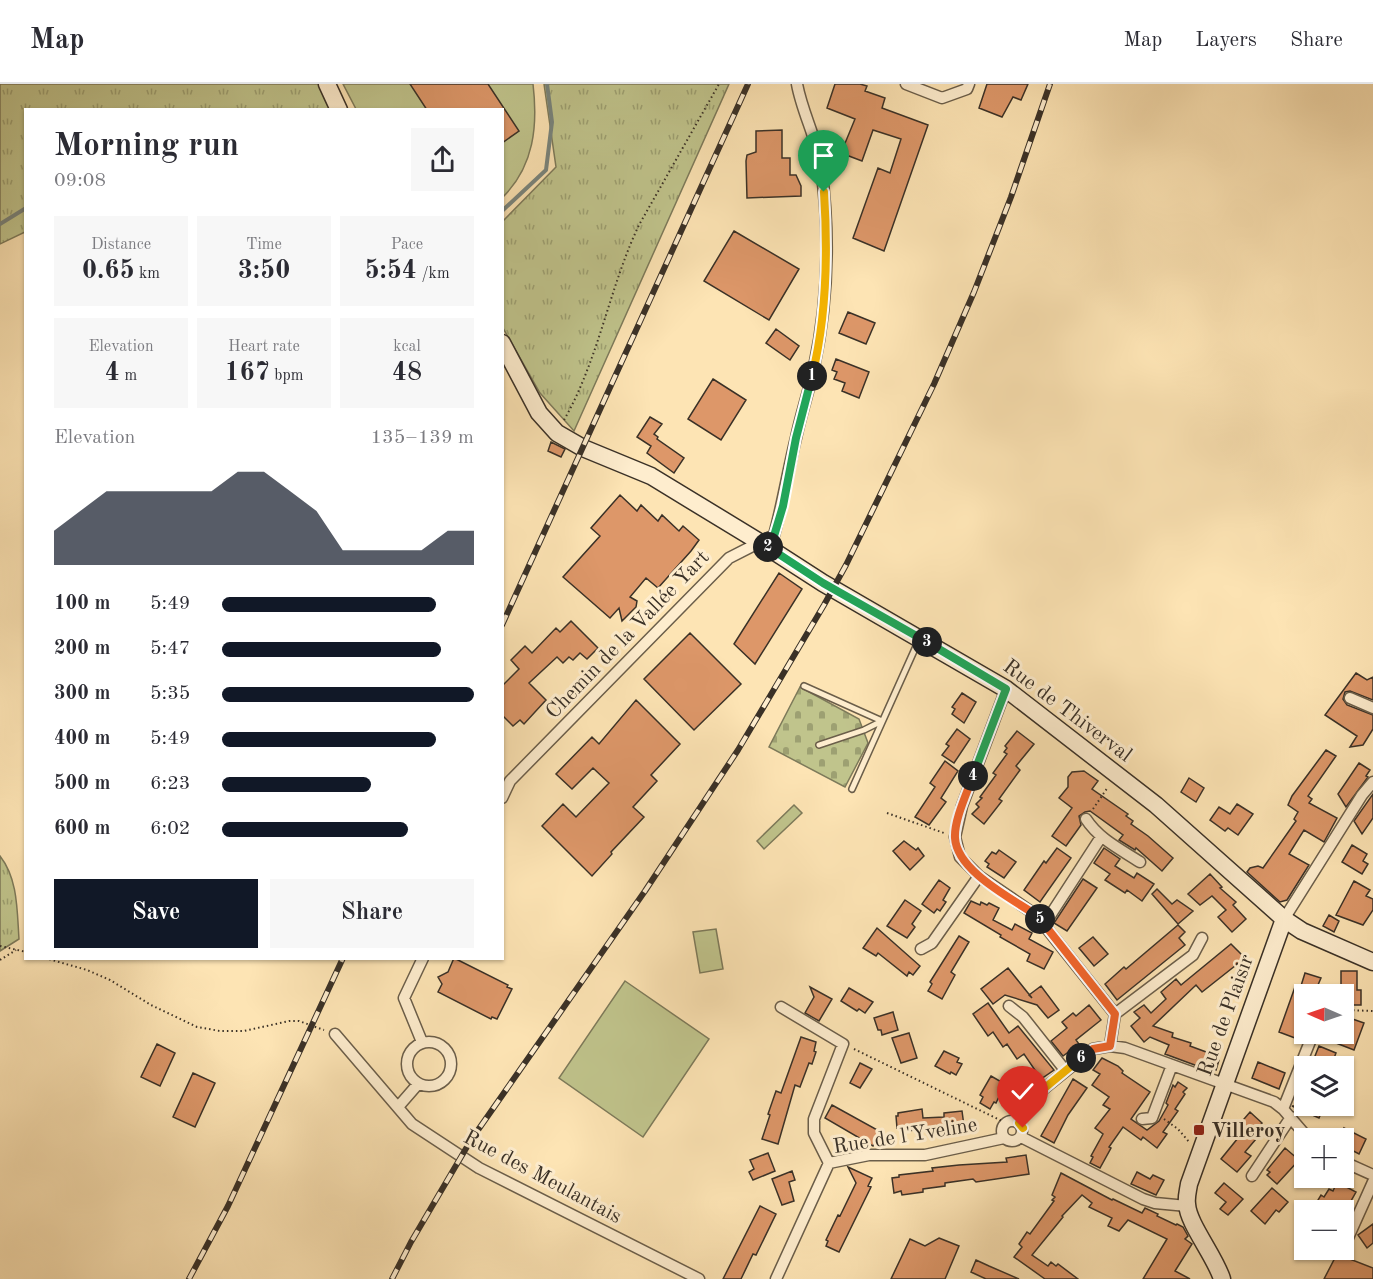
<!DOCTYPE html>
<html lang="en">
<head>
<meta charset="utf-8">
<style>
  body { margin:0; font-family:"Old Standard TT",serif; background:#f7f7f7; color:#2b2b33; height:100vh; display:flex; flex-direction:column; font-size:22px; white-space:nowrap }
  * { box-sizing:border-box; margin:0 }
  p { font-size:20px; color:#7c7c81 }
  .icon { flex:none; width:33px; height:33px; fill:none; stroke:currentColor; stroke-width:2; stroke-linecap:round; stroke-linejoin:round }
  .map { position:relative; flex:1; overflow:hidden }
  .details { position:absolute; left:24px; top:24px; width:480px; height:852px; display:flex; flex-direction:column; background:#fff; border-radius:0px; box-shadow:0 2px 4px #0004 }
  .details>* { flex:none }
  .needle { width:39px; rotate:272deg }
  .buttons { position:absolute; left:1294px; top:900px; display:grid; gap:12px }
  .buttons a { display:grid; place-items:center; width:60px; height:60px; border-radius:0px; background:#fff; box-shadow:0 2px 4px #0004; font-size:30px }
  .pin { position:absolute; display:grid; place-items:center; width:51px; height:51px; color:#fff; margin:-62px -26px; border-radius:50% 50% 50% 0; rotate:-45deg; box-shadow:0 0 6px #0007 }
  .pin .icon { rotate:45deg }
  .km { position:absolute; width:30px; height:30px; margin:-15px; border-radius:50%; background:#222; color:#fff; font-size:16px; line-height:30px; text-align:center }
  .round { display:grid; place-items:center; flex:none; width:63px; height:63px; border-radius:0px; background:#f7f7f7 }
  .summary { display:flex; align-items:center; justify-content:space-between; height:102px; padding:0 30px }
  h1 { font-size:33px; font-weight:700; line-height:45px }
  .metrics { display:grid; grid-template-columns:repeat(3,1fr); gap:9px; height:102px; padding:6px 30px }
  .metrics div { display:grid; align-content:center; border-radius:0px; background:#f7f7f7; text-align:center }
  .metrics b { font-size:26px; font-weight:700 }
  .metrics small { font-size:16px; font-weight:400 }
  .metrics p { font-size:16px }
  .chart { height:168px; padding:12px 30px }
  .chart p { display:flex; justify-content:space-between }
  .chart svg { width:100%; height:108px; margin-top:6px; fill:#111827; opacity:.7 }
  .button { display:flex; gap:12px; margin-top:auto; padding:12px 30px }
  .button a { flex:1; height:69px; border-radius:0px; background:#111827; color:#fff; font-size:24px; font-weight:700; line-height:69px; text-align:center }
  .button a+a { background:#f7f7f7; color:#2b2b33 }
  ul { padding:0 30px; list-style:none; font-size:20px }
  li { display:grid; grid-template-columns:96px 72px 1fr; align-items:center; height:45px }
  li i { height:15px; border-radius:8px; background:#111827 }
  header { display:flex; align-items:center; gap:36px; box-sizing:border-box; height:84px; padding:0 30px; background:#fff; border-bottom:2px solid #e1e1e2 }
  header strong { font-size:28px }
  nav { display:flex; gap:33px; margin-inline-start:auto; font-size:21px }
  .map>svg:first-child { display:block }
  .grass { fill:url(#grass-tufts); stroke:#7d7a5a; stroke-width:1.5 }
  .cemetery { fill:url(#cemetery-stones); stroke:#7d7a5a; stroke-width:1.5 }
  .green { fill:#c0c48c; stroke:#7d7a5a; stroke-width:1.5 }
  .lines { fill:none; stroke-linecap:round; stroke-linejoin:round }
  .stream { stroke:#78847d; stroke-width:4 }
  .building { fill:#dd9769; stroke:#3a3127; stroke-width:1.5 }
  .lane-casing { stroke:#6b5e4a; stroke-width:8 }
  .street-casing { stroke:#6b5e4a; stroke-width:13 }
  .secondary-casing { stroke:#3a3127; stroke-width:19 }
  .path { stroke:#3a3127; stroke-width:2; stroke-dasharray:1.5 3; stroke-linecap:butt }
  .lane { stroke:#feedce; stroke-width:5 }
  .street { stroke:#feedce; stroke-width:10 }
  .secondary { stroke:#feedce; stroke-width:16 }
  .rail-casing { stroke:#3a3127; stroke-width:6 }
  .rail { stroke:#feedce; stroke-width:4; stroke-dasharray:11; stroke-linecap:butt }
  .split-1-casing { stroke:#fff; stroke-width:12 }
  .split-2-casing { stroke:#fff; stroke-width:12 }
  .split-3-casing { stroke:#fff; stroke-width:12 }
  .split-4-casing { stroke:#fff; stroke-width:12 }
  .split-5-casing { stroke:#fff; stroke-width:12 }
  .split-6-casing { stroke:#fff; stroke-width:12 }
  .split-7-casing { stroke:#fff; stroke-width:12 }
  .split-1 { stroke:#f5b400; stroke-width:8 }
  .split-2 { stroke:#22a559; stroke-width:8 }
  .split-3 { stroke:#22a559; stroke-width:8 }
  .split-4 { stroke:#22a559; stroke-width:8 }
  .split-5 { stroke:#f0652b; stroke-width:8 }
  .split-6 { stroke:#f0652b; stroke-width:8 }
  .split-7 { stroke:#f5b400; stroke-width:8 }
  .poi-dot { fill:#8f2418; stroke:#feedce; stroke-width:2 }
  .labels { text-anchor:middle; stroke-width:6; stroke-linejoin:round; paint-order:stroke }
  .street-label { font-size:21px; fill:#3a3127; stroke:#feedce }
  .poi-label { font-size:21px; font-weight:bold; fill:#3a3127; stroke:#feedce; text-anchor:start }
</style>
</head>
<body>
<header>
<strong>Map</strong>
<nav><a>Map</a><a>Layers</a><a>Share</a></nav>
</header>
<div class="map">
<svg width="1373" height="1195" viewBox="0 0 1373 1195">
  <defs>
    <pattern id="grass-tufts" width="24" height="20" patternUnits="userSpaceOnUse" patternTransform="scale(1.5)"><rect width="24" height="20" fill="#c0c48c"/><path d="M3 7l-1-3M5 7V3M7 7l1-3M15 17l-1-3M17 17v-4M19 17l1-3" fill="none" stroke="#9da072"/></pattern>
    <pattern id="cemetery-stones" width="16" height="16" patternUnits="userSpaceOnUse" patternTransform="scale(1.5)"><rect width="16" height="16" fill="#c0c48c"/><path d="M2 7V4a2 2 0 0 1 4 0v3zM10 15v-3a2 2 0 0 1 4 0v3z" fill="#9da072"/></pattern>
  </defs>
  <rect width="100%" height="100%" fill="#fde4b4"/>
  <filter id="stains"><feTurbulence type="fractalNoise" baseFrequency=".00333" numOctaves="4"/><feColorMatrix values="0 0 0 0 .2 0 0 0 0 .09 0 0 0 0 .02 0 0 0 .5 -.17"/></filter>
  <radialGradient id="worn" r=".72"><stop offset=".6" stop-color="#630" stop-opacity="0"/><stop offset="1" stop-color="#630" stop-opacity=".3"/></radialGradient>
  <path class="grass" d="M0,0H327L339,25L26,26L25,148L0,160Z
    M544,0H729L574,347L540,309L503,244L502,138L556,83Z
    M0,772C18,795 17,826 19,855L0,867Z"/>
  <path class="cemetery" d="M800,603L859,635L868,659L845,703L769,663Z"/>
  <path class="green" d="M343,0H533C538,42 534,82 503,113L502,26L356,25Z
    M794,721L802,729L764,765L757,757Z
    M716,845L723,885L700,889L693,848Z
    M625,897L709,955L643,1053L559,994Z"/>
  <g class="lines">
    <path class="stream" d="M502,127L546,86L552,38L547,0
      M0,140L26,124"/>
  </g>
  <path class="building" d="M410,0H488L519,47L502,59V26H427Z
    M835,0H860L867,2L865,7L885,14L882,24L928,41L884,167L853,154L878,84L890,89L901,55L873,46L862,77L841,69L855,35L827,24Z
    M987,0H1028L1021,16L1013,13L1002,33L979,24Z
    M782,46V74H790V91H796L801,102V112L747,114L746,77L747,71L756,68V47Z
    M734,147L799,185L769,236L704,197Z
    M848,228L875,239L866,260L839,249Z
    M776,245L799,262L790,276L766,259Z
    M836,275L869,288L859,314L842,307L845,299L834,295L837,288L832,286Z
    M713,295L746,316L721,356L688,335Z
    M650,333L662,340L654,350L658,353L657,355L684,374L674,389L647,369L651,362L637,353Z
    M551,358L565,365L561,373L548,367Z
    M620,411L637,427L641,421L658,437L662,431L679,447L683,442L699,456L691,467L658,504L646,494L630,513L637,517L636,523L622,537L619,524L610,534L563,493L600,452L591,444Z
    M779,489L802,505L755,580L734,560Z
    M571,537L598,564L587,575L580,569L573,576L569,573L563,579L557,573L529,599L546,616L524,640L520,636L513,642L502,631V602L519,585L511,576L525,562L532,569L556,544L560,548Z
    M690,549L741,600L694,646L644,595Z
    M1356,589L1367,596L1373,593V616L1350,607L1345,608L1343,615L1347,621L1373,631V645L1363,661L1350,663L1357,652L1325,631Z
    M962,609L976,618L964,639L952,630L955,625L952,623Z
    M636,616L680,660L651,691L657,697L633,723L644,733L611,768L612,770L592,792L542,742L563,720L576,733L609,699L593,684L572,705L556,690L592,653L599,660Z
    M957,645L970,655L954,679L942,671L949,662L946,660Z
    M1017,647L1034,660L1016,682L1020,686L999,715L1002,717L984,740L972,730L979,723L976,720L982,714L980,713L996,691L993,689L1007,670L1004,668L1007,664L1005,662Z
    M1326,666L1336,672L1308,712L1312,715L1309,719L1337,734L1324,758L1304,746L1289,770L1309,781L1287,816L1280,818L1247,788L1250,784L1258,782L1263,784L1296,737L1294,735L1298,728L1288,721L1292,712Z
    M945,677L958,687L941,714L946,718L929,741L915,733L935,703L930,699Z
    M1359,679L1370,686L1366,692L1368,693L1346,723L1338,710Z
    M1084,687L1098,697L1092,705L1128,730L1126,732L1133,737L1131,740L1148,752L1173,774L1162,787L1136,764L1135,766L1119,756L1123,751L1090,727L1085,728L1079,732L1081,741L1066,762L1052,752L1072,724L1059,714L1068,703V693L1072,688Z
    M1189,694L1204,704L1196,718L1181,708Z
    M1373,710V734L1362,750L1354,737Z
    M1237,720L1253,730L1238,751L1228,744L1225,747L1210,736L1219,723L1230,730Z
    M904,757L916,766L918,764L924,772L910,786L893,767Z
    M1352,761L1367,770L1363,777L1368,780L1362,790L1342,778Z
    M1057,764L1071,774L1040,818L1024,806L1044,777L1046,779Z
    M1104,764L1120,775L1115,782L1134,794L1137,789L1154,800L1142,817L1127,806L1125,809L1105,796L1110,790L1094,779Z
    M999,766L1016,778L1004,794L987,783L989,780L985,777L992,768L996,770Z
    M1210,790L1222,803L1220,804L1236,818L1233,821L1246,835L1232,848L1218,833L1226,826L1212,812L1200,821L1188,810Z
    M1083,795L1097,804L1067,847L1054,839Z
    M939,796L950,804L943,816L946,818L940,827L937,825L934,829L922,820Z
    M1354,797L1370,806L1366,812L1373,815V826L1363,841L1336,831Z
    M1157,805L1172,820L1177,816L1193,827L1178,840L1152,810Z
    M905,816L921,827L912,840L915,843L907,854L887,842Z
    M971,817L980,821L981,818L987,821L989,819L999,824L993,836L1012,846L1015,840L1032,849L1029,855L1053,868L1044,885L1027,877L1030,870L1000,853L1001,851L964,829Z
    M1329,831L1339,837L1334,848L1323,842Z
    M1178,841L1185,848L1179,854L1185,861L1117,916L1105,900L1124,883L1126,885Z
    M877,844L920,882L913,891L909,888L907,892L878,869L876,872L863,864Z
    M959,852L969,858L951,888L955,891L942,915L928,907L932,900L930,898Z
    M1093,853L1108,870L1094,882L1079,864Z
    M1231,860L1245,874L1202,908L1196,901L1153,942L1173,949L1172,953L1191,959L1190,962L1217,972L1216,974L1219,976L1216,986L1212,985L1211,987L1165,970L1169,961L1150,953L1144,958L1131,942L1140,934L1134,928L1144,921L1151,929L1166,915L1161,908L1176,895L1181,901Z
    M454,874L508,901L507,903L512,905L497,935L492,933L491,935L438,908L442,900L438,893L448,888Z
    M1008,884L1032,914L1029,911L1041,902L1059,926L1048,934L1037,921L1005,911L993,920L981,905Z
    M1341,887H1357V906H1361V921H1344V910H1341Z
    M1305,889L1321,894L1314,910H1305V928L1295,954L1279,948L1295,903L1300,905Z
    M810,903L832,915L819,937L805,929L814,913Z
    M849,904L873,918L865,929L859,925L857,927L841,917Z
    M988,919L1009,949L1018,942L1054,986L1041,995L1024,970L1017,975L1007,960L1003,963L993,948L988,952L973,930Z
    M1089,921L1101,936L1076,956L1079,960L1063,972L1051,957L1067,944L1062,938L1073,929L1076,932Z
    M893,928L898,946L882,951L881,946H878L874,934Z
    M1344,932L1364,939L1354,966L1336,959L1339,950H1344Z
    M909,949L917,974L901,979L892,954Z
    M801,953L816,958L814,967L816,968L812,980L809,979L800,1003L795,1001L778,1060L762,1055L770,1031L768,1030L776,1007L781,1009Z
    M157,960L175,969L160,1002L141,993Z
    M1319,962L1336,969L1331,982H1311Z
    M944,967L959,974L957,978L962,980L956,991L951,988L950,990L935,982Z
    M1102,974L1118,982L1123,987L1122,989L1150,1008L1131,1035L1147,1046L1159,1037L1168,1021L1166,1019L1173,1001L1175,1003L1178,998L1187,1004L1183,1008L1185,1010L1175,1025L1178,1027L1163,1048L1167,1050L1157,1064L1143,1053L1141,1056L1123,1043L1109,1063L1111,1064L1100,1084L1090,1079L1093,1073L1091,1072L1103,1050L1095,1044L1110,1025L1103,1021L1109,1013L1092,1001L1100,990L1093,986Z
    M1258,978L1285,989L1279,1005L1252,994Z
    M860,979L872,985L860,1004L850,999Z
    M193,989L215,999L195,1043L173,1033Z
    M991,992L1005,1000L996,1019L994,1018L990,1025L980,1019L983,1013L980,1011Z
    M1073,995L1087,1004L1068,1031L1054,1059L1041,1052Z
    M832,1021L881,1048L873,1062L825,1034Z
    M1292,1022H1324L1319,1034Z
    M922,1025L923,1034L944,1033V1029L962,1027L965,1049L945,1052V1050L934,1051L933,1043L901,1048V1043L897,1044L896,1032H898V1029Z
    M1250,1028L1262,1039L1252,1051L1256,1055L1245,1068L1251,1072L1237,1088L1221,1075L1238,1054L1232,1049Z
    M1344,1044L1366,1055L1359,1070L1344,1062Z
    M1285,1064L1299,1076L1277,1100L1267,1091L1270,1088L1267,1086Z
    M768,1069L775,1087L753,1096L749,1088L754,1085L750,1076Z
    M1026,1071L1029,1090L976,1098L973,1095L945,1099V1102L923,1105V1108L902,1111L901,1107L894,1109L892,1094L899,1093V1091L933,1087L932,1084L959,1081L1007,1078L1006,1074Z
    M848,1083L872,1094L868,1102L871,1103L839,1168L826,1162L828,1157L826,1156L838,1131L840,1132L856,1099Z
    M792,1087L795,1096L789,1098L794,1117L782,1121L772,1095Z
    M1137,1088L1150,1095L1153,1091L1164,1096L1156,1111L1131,1100Z
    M1061,1089L1112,1116L1113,1115L1142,1129L1145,1124L1158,1130L1157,1132L1176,1141L1177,1140L1183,1143L1188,1152L1185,1155L1192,1160L1175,1187L1190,1195H1143L1167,1155L1128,1136L1119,1147L1108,1142L1112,1134L1089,1123L1092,1119L1082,1111L1062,1132L1063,1133L1032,1171L1048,1182L1051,1178L1056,1182L1058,1180L1078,1195H1045L1014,1173L1022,1163L1019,1160L1027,1148L1030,1150L1054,1117L1052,1116L1055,1113L1052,1111Z
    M1337,1098L1356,1108L1347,1124L1339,1120L1336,1126H1312L1321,1111L1324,1113L1329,1105L1333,1107Z
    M1224,1099L1243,1115L1228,1131L1220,1125L1226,1118L1215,1109Z
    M1272,1104L1288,1118L1279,1128L1276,1126L1265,1140L1251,1127Z
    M760,1122L776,1130L756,1171L753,1170L741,1195H723Z
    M1373,1140V1159L1367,1164L1358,1151Z
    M939,1154L959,1162L945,1195H891L910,1155L925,1162Z
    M1337,1170L1373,1184V1195H1324Z
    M976,1176L989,1182L1019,1195H986L971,1188Z"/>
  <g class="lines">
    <g class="lane-casing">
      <path id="lane" d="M804,602L882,637
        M819,661L864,646L882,637
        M852,705L918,558"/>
    </g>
    <g class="street-casing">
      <path id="street" d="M906,0L942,14L967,5L969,0
        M1006,605L962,722L955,753L960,773L979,792L1036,831L1115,930L1110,962
        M1350,614L1373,624
        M502,714L510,697L729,474L774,451C783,419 788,386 796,354C801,330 809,307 814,283C828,218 830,149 821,83C817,55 802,28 797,0
        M1086,735C1099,755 1120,765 1140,778
        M1284,835L1362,711L1373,698
        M1044,841L1101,753
        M921,865L932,859L979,792
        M1009,922L1023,933L1065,986
        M781,923L843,960L814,1035V1049L829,1079
        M1115,930L1193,871L1202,854
        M335,950L412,1040L479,1084L699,1195
        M407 980a22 22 0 1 1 44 0a22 22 0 1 1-44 0Z
        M422,958L404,914L423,874
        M398,1023L418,1000
        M1283,1025L1313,950
        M1142,1035L1152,1034L1172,981
        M1002 1047a10 10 0 1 1 20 0a10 10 0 1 1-20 0Z
        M1019,1039L1035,1012L1093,965L1110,962L1125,964L1274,1018L1283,1025L1308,1054
        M1021,1053L1143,1115L1155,1119L1187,1122
        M1344,1078L1373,1091
        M1252,1092L1291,1033
        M1347,1156L1373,1098
        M776,1195L829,1079L869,1071H925L1004,1054"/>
    </g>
    <g class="secondary-casing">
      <path id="secondary" d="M327,0L339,26
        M502,259L539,329L557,349L583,364L651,392L761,459L823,499L1006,605L1156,721L1284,835L1302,847L1373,878
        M1222,1195C1215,1172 1188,1140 1187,1120C1186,1113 1188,1107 1189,1100L1284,835"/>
    </g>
    <path class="path" d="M564,336C599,275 609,204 639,141L719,0
      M1093,725L1108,703
      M887,729L944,749
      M0,862L26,868
      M45,874L87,886L110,896L151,921L197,943L220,947H244L289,937H299L324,946
      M0,876L16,866
      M1344,926L1373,927
      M854,965L1006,1039
      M1164,1035L1178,1045L1190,1059
      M1298,1175L1327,1166"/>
    <use href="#lane" class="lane"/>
    <use href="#street" class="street"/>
    <use href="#secondary" class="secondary"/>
    <g class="rail-casing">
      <path id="rail" d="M502,541L748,0
        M189,1195L228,1122L343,874
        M392,1195L411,1158L471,1056L645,807L738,666L824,521L846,481L934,300L974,208L1011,113L1050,0"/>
    </g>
    <use href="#rail" class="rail"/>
  </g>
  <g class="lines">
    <g class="split-1-casing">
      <path id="split-1" d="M812,292C827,232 828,169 824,108"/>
    </g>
    <g class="split-2-casing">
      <path id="split-2" d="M768,463L761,459L774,452L783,422L796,354L812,292"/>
    </g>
    <g class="split-3-casing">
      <path id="split-3" d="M768,463L823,499L927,558"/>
    </g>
    <g class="split-4-casing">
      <path id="split-4" d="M927,558L1006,605L973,692"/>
    </g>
    <g class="split-5-casing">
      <path id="split-5" d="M973,692C967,709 954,736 955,754C957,787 1011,814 1036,831L1040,835"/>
    </g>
    <g class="split-6-casing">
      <path id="split-6" d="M1040,835L1115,930L1110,962L1093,965L1081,974"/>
    </g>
    <g class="split-7-casing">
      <path id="split-7" d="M1023,1044L1019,1039L1035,1012L1081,974"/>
    </g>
    <use href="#split-1" class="split-1"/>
    <use href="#split-2" class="split-2"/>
    <use href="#split-3" class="split-3"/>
    <use href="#split-4" class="split-4"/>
    <use href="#split-5" class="split-5"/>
    <use href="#split-6" class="split-6"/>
    <use href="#split-7" class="split-7"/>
  </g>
  <rect class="poi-dot" x="1193" y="1040" width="12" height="12" rx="3"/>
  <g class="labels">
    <g class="street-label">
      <text transform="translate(627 550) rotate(-46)" y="7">Chemin de la Vallée Yart</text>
      <text transform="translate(1068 626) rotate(37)" y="7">Rue de Thiverval</text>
      <text transform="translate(1225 931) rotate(-70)" y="7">Rue de Plaisir</text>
      <text transform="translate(905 1051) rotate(-9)" y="7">Rue de l'Yveline</text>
      <text transform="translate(543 1092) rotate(28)" y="7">Rue des Meulantais</text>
    </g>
    <g class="poi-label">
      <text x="1211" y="1053">Villeroy</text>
    </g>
  </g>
  <rect width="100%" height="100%" filter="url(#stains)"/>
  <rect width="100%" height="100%" fill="url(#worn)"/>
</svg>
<div class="buttons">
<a><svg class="needle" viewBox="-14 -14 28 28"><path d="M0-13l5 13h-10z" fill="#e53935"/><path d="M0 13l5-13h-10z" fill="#7c7c81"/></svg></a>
<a><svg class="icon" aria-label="layers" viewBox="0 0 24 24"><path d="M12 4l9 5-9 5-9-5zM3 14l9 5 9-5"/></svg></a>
<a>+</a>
<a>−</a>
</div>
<div class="pin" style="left:824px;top:108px;background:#1e9e55"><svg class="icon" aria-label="arrive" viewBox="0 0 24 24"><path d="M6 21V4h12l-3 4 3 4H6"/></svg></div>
<div class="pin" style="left:1023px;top:1044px;background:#d93025"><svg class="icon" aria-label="check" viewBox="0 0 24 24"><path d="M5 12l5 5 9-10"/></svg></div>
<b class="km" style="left:812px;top:292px">1</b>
<b class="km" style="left:768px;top:463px">2</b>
<b class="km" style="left:927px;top:558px">3</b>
<b class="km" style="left:973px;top:692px">4</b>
<b class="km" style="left:1040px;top:835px">5</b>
<b class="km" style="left:1081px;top:974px">6</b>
<section class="details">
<div class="summary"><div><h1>Morning run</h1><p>09:08</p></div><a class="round"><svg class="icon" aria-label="share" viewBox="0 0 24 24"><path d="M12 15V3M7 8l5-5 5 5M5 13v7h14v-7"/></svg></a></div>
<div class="metrics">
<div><p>Distance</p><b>0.65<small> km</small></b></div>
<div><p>Time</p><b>3:50</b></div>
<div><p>Pace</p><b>5:54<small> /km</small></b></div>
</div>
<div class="metrics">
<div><p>Elevation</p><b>4<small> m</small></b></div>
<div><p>Heart rate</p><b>167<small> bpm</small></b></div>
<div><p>kcal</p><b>48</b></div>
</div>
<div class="chart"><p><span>Elevation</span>135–139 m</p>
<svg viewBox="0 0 160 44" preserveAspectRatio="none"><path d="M0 44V30L10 22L20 14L30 14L40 14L50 14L60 14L70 6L80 6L90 14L100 22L110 38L120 38L130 38L140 38L150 30L160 30V44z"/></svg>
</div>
<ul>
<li><b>100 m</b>5:49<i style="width:85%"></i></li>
<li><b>200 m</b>5:47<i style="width:87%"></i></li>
<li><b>300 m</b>5:35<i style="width:100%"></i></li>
<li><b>400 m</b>5:49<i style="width:85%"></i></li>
<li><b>500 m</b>6:23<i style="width:59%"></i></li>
<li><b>600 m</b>6:02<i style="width:74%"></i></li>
</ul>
<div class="button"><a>Save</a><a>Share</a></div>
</section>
</div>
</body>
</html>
